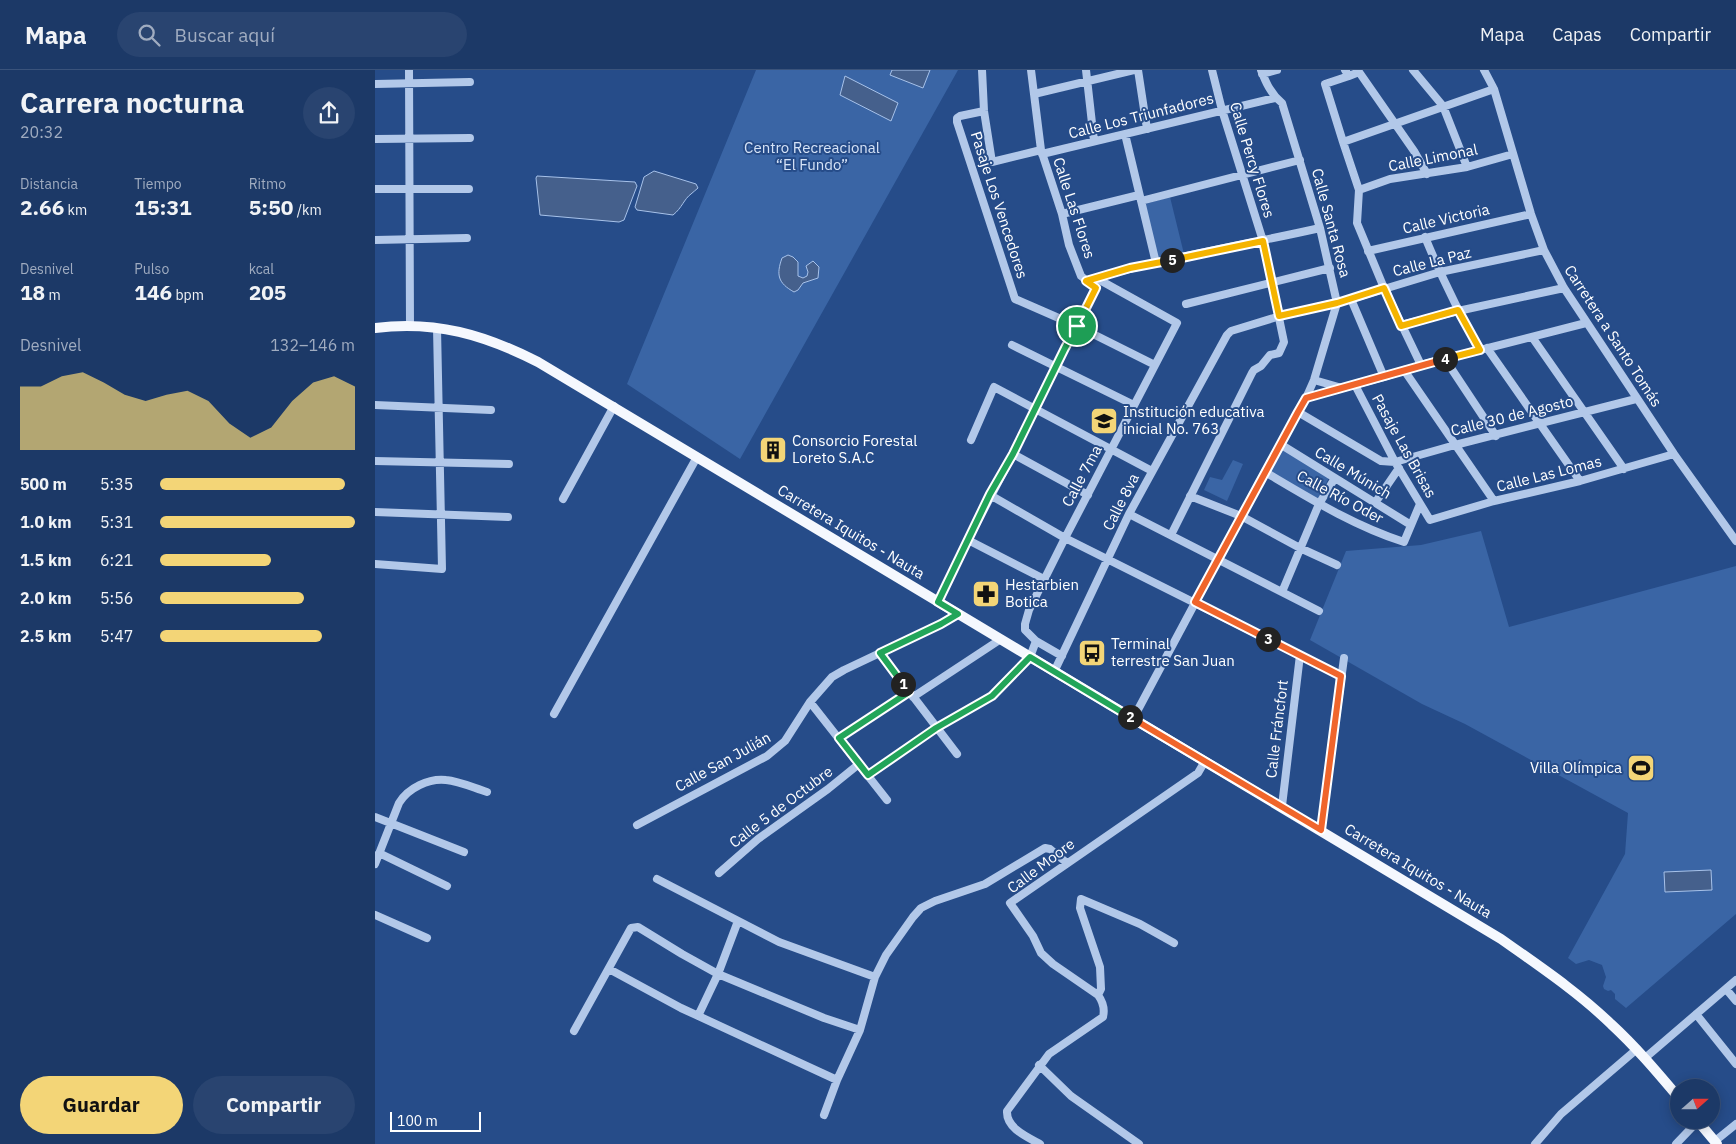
<!DOCTYPE html>
<html lang="es">
<head>
<meta charset="utf-8">
<style>
  body { margin:0; font-family:"IBM Plex Sans",sans-serif; background:#294470; color:#f1f3f6; height:100vh; display:flex; flex-direction:column; font-size:19px; white-space:nowrap }
  * { box-sizing:border-box; margin:0 }
  p { font-size:16px; color:#a0acc0 }
  .icon { flex:none; width:28px; height:28px; fill:none; stroke:currentColor; stroke-width:2; stroke-linecap:round; stroke-linejoin:round }
  .map { position:relative; flex:1; overflow:hidden }
  .side { display:flex; flex-direction:column; background:#1c3967; width:375px }
  .side>* { flex:none }
  .needle { width:32px; rotate:69deg }
  .controls { position:absolute; left:1295px; top:1009px; display:grid; gap:10px }
  .controls a { display:grid; place-items:center; width:50px; height:50px; border-radius:50%; background:#1c3967; box-shadow:0 2px 12px #0003,0 0 0 1px #3a537b; font-size:25px }
  .scale { position:absolute; left:15px; bottom:12px; width:91px; box-sizing:border-box; padding-left:5px; border:2px solid #fff; border-top:0; font-size:14px; line-height:18px; white-space:nowrap; color:#fff; -webkit-text-stroke:4px #264c89; paint-order:stroke }
  .pin { position:absolute; display:grid; place-items:center; width:42px; height:42px; color:#fff; margin:-21px; border:2px solid #fff; border-radius:50%; box-shadow:0 1px 5px #0007 }
  .km { position:absolute; width:25px; height:25px; margin:-12px; border-radius:50%; background:#222; color:#fff; font-size:14px; line-height:25px; text-align:center }
  .round { display:grid; place-items:center; flex:none; width:52px; height:52px; border-radius:26px; background:#294470 }
  .summary { display:flex; align-items:center; justify-content:space-between; height:85px; padding:0 20px }
  h1 { font-size:28px; font-weight:700; line-height:38px }
  .stats { display:grid; grid-template-columns:repeat(3,1fr); gap:8px; height:85px; padding:5px 20px }
  .stats div { display:grid; align-content:center }
  .stats b { font-size:21px; font-weight:700 }
  .stats small { font-size:14px; font-weight:400 }
  .stats p { font-size:14px }
  .chart { height:140px; padding:10px 20px }
  .chart p { display:flex; justify-content:space-between }
  .chart svg { width:100%; height:90px; margin-top:5px; fill:#f3d577; opacity:.7 }
  .cta { display:flex; gap:10px; margin-top:auto; padding:10px 20px }
  .cta a { flex:1; height:58px; border-radius:30px; background:#f3d577; color:#111; font-size:20px; font-weight:700; line-height:58px; text-align:center }
  .cta a+a { background:#294470; color:#f1f3f6 }
  ul { padding:0 20px; list-style:none; font-size:16px }
  li { display:grid; grid-template-columns:80px 60px 1fr; align-items:center; height:38px }
  li i { height:12px; border-radius:6px; background:#f3d577 }
  header { display:flex; align-items:center; gap:30px; box-sizing:border-box; height:70px; padding:0 25px; background:#1c3967; border-bottom:1px solid #3a537b }
  header strong { font-size:24px }
  nav { display:flex; gap:28px; margin-inline-start:auto; font-size:18px }
  .search { width:350px; height:45px; background:#294470; display:flex; align-items:center; gap:12px; box-sizing:border-box; padding:0 18px; border-radius:28px; color:#a0acc0; font-size:19px }
  main { display:flex; flex:1; min-height:0 }
  .map>svg:first-child { display:block }
  .green { fill:#3a65a5 }
  .water { fill:#45608c; stroke:#a7c2ea }
  .lines { fill:none; stroke-linecap:round; stroke-linejoin:round }
  .minor { stroke:#b2c8e9; stroke-width:8 }
  .major { stroke:#f5f8fe; stroke-width:10 }
  .split-1-casing { stroke:#fff; stroke-width:10 }
  .split-2-casing { stroke:#fff; stroke-width:10 }
  .split-3-casing { stroke:#fff; stroke-width:10 }
  .split-4-casing { stroke:#fff; stroke-width:10 }
  .split-5-casing { stroke:#fff; stroke-width:10 }
  .split-6-casing { stroke:#fff; stroke-width:10 }
  .split-1 { stroke:#22a559; stroke-width:6 }
  .split-2 { stroke:#22a559; stroke-width:6 }
  .split-3 { stroke:#f0652b; stroke-width:6 }
  .split-4 { stroke:#f0652b; stroke-width:6 }
  .split-5 { stroke:#f5b400; stroke-width:6 }
  .split-6 { stroke:#f5b400; stroke-width:6 }
  .labels { text-anchor:middle; stroke-width:4; stroke-linejoin:round; paint-order:stroke }
  .street-label { font-size:15px; fill:#fff; stroke:#264c89 }
  .park-label { font-size:15px; fill:#d6e3f7; stroke:#264c89 }
  .poi-label { font-size:15px; fill:#fff; stroke:#264c89; text-anchor:start }
</style>
</head>
<body>
<header>
<strong>Mapa</strong>
<div class="search"><svg class="icon" aria-label="search" viewBox="0 0 24 24"><circle cx="10" cy="10" r="6"/><path d="M15 15l6 6"/></svg>Buscar aquí</div>
<nav><a>Mapa</a><a>Capas</a><a>Compartir</a></nav>
</header>
<main>
<section class="side">
<div class="summary"><div><h1>Carrera nocturna</h1><p>20:32</p></div><a class="round"><svg class="icon" aria-label="share" viewBox="0 0 24 24"><path d="M12 15V3M7 8l5-5 5 5M5 13v7h14v-7"/></svg></a></div>
<div class="stats">
<div><p>Distancia</p><b>2.66<small> km</small></b></div>
<div><p>Tiempo</p><b>15:31</b></div>
<div><p>Ritmo</p><b>5:50<small> /km</small></b></div>
</div>
<div class="stats">
<div><p>Desnivel</p><b>18<small> m</small></b></div>
<div><p>Pulso</p><b>146<small> bpm</small></b></div>
<div><p>kcal</p><b>205</b></div>
</div>
<div class="chart"><p><span>Desnivel</span>132–146 m</p>
<svg viewBox="0 0 160 44" preserveAspectRatio="none"><path d="M0 44V13L10 13L20 8L30 6L40 11L50 17L60 20L70 17L80 15L90 20L100 31L110 38L120 33L130 20L140 11L150 8L160 13V44z"/></svg>
</div>
<ul>
<li><b>500 m</b>5:35<i style="width:95%"></i></li>
<li><b>1.0 km</b>5:31<i style="width:100%"></i></li>
<li><b>1.5 km</b>6:21<i style="width:57%"></i></li>
<li><b>2.0 km</b>5:56<i style="width:74%"></i></li>
<li><b>2.5 km</b>5:47<i style="width:83%"></i></li>
</ul>
<div class="cta"><a>Guardar</a><a>Compartir</a></div>
</section>
<div class="map">
<svg width="1361" height="1074" viewBox="0 0 1361 1074">
  <rect width="100%" height="100%" fill="#264c89"/>
  <path class="green" d="M381,0H583L365,389L252,314Z
    M795,127L809,184L783,189L770,134Z
    M904,374L955,405L943,432L889,400Z
    M858,390L868,394L852,431L829,420L835,407L847,410Z
    M1106,461L1134,557L1361,496V844L1251,938L1240,929V924L1236,920L1233,921L1229,919L1228,916L1231,907L1227,895L1214,890L1201,894L1193,888L1250,784L1253,743L1090,654L1047,634L935,570L971,481L1046,475Z"/>
  <path class="water" d="M517,0H555L548,18L515,5Z
    M470,6L523,33L516,51L465,25Z
    M279,101L321,114L323,118C321,120 318,122 316,124C309,129 307,138 298,145L262,140L260,137L269,107Z
    M162,106L260,112L262,116L249,150L244,152L165,145L161,108Z
    M413,185L418,187L423,192V206L428,208L432,206L433,202L431,196L438,191L444,197L443,208L428,213L423,220L419,222C403,213 401,205 407,188Z
    M1336,800L1337,820L1290,822L1289,802Z"/>
  <g class="lines">
    <path class="minor" d="M34,0L35,256
      M607,0L609,41L617,92L666,80
      M711,0L719,71
      M763,0L772,59
      M970,0L974,6L984,2L1039,81L1052,104
      M1038,0L1068,36L1092,97
      M1109,0L1119,19L1156,144L1169,180L1189,218L1299,384L1361,471
      M887,4L902,0
      M0,14L95,12
      M659,24L759,0
      M609,41L585,46L582,48V52L640,229L702,256L780,295
      M750,64L781,193
      M0,69L95,68
      M968,72L950,14L974,6
      M667,84L900,28
      M0,119H94
      M984,120L1015,109L1092,97L1138,84
      M766,131L925,90
      M687,144L764,125
      M1050,167C1066,206 1084,243 1105,280
      M0,170L92,168
      M993,181L1156,144
      M720,208C794,187 870,175 945,158
      M976,229L1009,307
      M811,234L955,198
      M1026,255L1083,241L1189,218
      M1157,267L1249,399
      M637,275L759,335
      M1112,278L1205,411
      M1070,289L1121,366
      M1046,295L1009,218L982,153L984,120L968,72L1119,19
      M1029,300L1119,431
      M939,310L967,318
      M980,315L1020,392L1055,450L1119,431L1205,411L1299,384
      M931,328L1009,307L1046,295L1211,253
      M0,335L116,340
      M923,342L1006,391L1020,392L1080,375L1261,329
      M596,370L619,317L777,401
      M905,374L1036,455
      M638,384L713,425
      M0,391L134,394
      M890,402C934,428 979,456 1029,472L1045,434
      M615,425L690,468L966,606
      M815,426L866,446L925,478L962,495
      M188,429L239,336
      M1000,433L1024,398
      M0,442L133,447
      M754,444L944,541
      M796,465L877,303L879,300L886,296L895,285L904,283L909,272L888,171L847,40L837,0
      M593,470L669,509
      M0,494L67,499L62,258
      M907,522L944,434L960,408
      M563,532L593,470L638,384L690,278L702,256L721,218L706,206L694,175L687,144L666,80L656,0
      M505,583L582,684
      M687,586L661,571L650,560V554L654,540L690,468L802,253L721,208
      M679,602L754,444L852,265L856,261L905,246L976,229L1065,202L1169,180
      M538,627L626,569
      M435,632L512,730
      M179,644L322,387
      M758,649L890,402L931,328L939,310L962,233L945,158L907,33C896,24 891,13 886,0
      M464,668L534,622
      M493,705L561,658L617,626L655,587L661,571
      M907,736L925,585
      M0,747L89,782
      M262,755L392,686L410,671L435,632L457,607L469,600L566,554L583,544
      M946,760L969,588
      M4,783L72,816
      M0,794L24,733C33,718 54,708 71,710C84,711 99,718 112,722
      M344,803L383,769L453,719L484,694
      M282,809L404,872L500,907
      M0,845L52,868
      M234,899L306,938L462,1010
      M1351,919L1361,931
      M723,925L726,919L725,897L705,838L706,829L765,854L799,873
      M1321,944L1361,994
      M323,946L343,904L363,851
      M199,961L256,858L263,857L307,884L343,904L449,948L485,960
      M1270,988L1361,910
      M664,995L696,1026L764,1074
      M449,1045L462,1010L485,960L500,907L511,885L538,847L546,838L560,831L610,814L670,778L675,779L692,793
      M1340,1071L1361,1054
      M665,1074C652,1067 631,1058 632,1041L674,984L728,947C730,939 728,932 723,925L678,894L666,883L658,866L635,833L823,703L830,691
      M1160,1074L1186,1044L1262,979
      M1301,1074L1323,1051"/>
    <path class="major" d="M0,258C60,250 110,265 163,292L1126,869C1164,896 1203,922 1236,954C1261,977 1282,1002 1304,1028
      M1322,1050L1342,1074"/>
  </g>
  <g class="lines">
    <g class="split-1-casing">
      <path id="split-1" d="M528,614L505,583L566,554L583,544L563,532L615,424L638,384L690,278L702,256"/>
    </g>
    <g class="split-2-casing">
      <path id="split-2" d="M528,614L534,622L464,668L493,705L561,658L617,626L655,587L755,647"/>
    </g>
    <g class="split-3-casing">
      <path id="split-3" d="M755,647L946,760L966,606L893,569"/>
    </g>
    <g class="split-4-casing">
      <path id="split-4" d="M893,569L820,532L923,342L931,328L1070,289"/>
    </g>
    <g class="split-5-casing">
      <path id="split-5" d="M797,190L888,171L904,246L962,233L1009,218L1026,256L1083,240L1105,280L1070,289"/>
    </g>
    <g class="split-6-casing">
      <path id="split-6" d="M702,256L721,218L711,211L755,198L797,190"/>
    </g>
    <use href="#split-1" class="split-1"/>
    <use href="#split-2" class="split-2"/>
    <use href="#split-3" class="split-3"/>
    <use href="#split-4" class="split-4"/>
    <use href="#split-5" class="split-5"/>
    <use href="#split-6" class="split-6"/>
  </g>
  <defs>
    <g id="school-square" transform="scale(1.4375)"><rect x="-9" y="-9" width="18" height="18" rx="4" fill="#f3d577" stroke="#264c89"/><path d="M0-5L7-2L0 1L-7-2ZM-4 1L0 2.5L4 1V4Q0 6-4 4Z" fill="#111"/></g>
    <g id="building-square" transform="scale(1.4375)"><rect x="-9" y="-9" width="18" height="18" rx="4" fill="#f3d577" stroke="#264c89"/><path d="M-4-6H4V6H1V3H-1V6H-4ZM-2.5-4.3h1.7v1.8h-1.7ZM.8-4.3h1.7v1.8H.8ZM-2.5-1h1.7V.8h-1.7ZM.8-1h1.7V.8H.8Z" fill="#111"/></g>
    <g id="pharmacy-square" transform="scale(1.4375)"><rect x="-9" y="-9" width="18" height="18" rx="4" fill="#f3d577" stroke="#264c89"/><path d="M-2-6h4v4h4v4h-4v4h-4v-4h-4v-4h4Z" fill="#111"/></g>
    <g id="bus-square" transform="scale(1.4375)"><rect x="-9" y="-9" width="18" height="18" rx="4" fill="#f3d577" stroke="#264c89"/><path d="M-5-6H5V4H4V6H2V4H-2V6H-4V4H-5ZM-3.5-4V0h7V-4ZM-3.5 1.2v1.5H-2V1.2ZM2 1.2v1.5H3.5V1.2Z" fill="#111"/></g>
    <g id="stadium-square" transform="scale(1.4375)"><rect x="-9" y="-9" width="18" height="18" rx="4" fill="#f3d577" stroke="#264c89"/><path d="M0-5a6.5 5 0 1 0 0 10a6.5 5 0 1 0 0-10ZM-3.5-1.8h7v3.6h-7Z" fill="#111"/></g>
  </defs>
  <g fill-rule="evenodd">
    <use href="#school-square" x="729" y="351"/>
    <use href="#building-square" x="398" y="380"/>
    <use href="#pharmacy-square" x="611" y="524"/>
    <use href="#bus-square" x="717" y="583"/>
    <use href="#stadium-square" x="1266" y="698"/>
  </g>
  <g class="labels">
    <g class="street-label">
      <text transform="translate(766 46) rotate(-14)" y="5">Calle Los Triunfadores</text>
      <text transform="translate(1058 88) rotate(-11)" y="5">Calle Limonal</text>
      <text transform="translate(877 90) rotate(73)" y="5">Calle Percy Flores</text>
      <text transform="translate(624 135) rotate(72)" y="5">Pasaje Los Vencedores</text>
      <text transform="translate(699 138) rotate(72)" y="5">Calle Las Flores</text>
      <text transform="translate(1071 149) rotate(-13)" y="5">Calle Victoria</text>
      <text transform="translate(956 153) rotate(75)" y="5">Calle Santa Rosa</text>
      <text transform="translate(1057 192) rotate(-14)" y="5">Calle La Paz</text>
      <text transform="translate(1238 266) rotate(57)" y="5">Carretera a Santo Tomás</text>
      <text transform="translate(1137 346) rotate(-14)" y="5">Calle 30 de Agosto</text>
      <text transform="translate(1029 376) rotate(61)" y="5">Pasaje Las Brisas</text>
      <text transform="translate(978 403) rotate(31)" y="5">Calle Múnich</text>
      <text transform="translate(1174 404) rotate(-14)" y="5">Calle Las Lomas</text>
      <text transform="translate(707 406) rotate(-62)" y="5">Calle 7ma</text>
      <text transform="translate(965 427) rotate(28)" y="5">Calle Río Oder</text>
      <text transform="translate(746 432) rotate(-63)" y="5">Calle 8va</text>
      <text transform="translate(476 462) rotate(31)" y="5">Carretera Iquitos - Nauta</text>
      <text transform="translate(902 659) rotate(-83)" y="5">Calle Fráncfort</text>
      <text transform="translate(348 692) rotate(-29)" y="5">Calle San Julián</text>
      <text transform="translate(406 737) rotate(-37)" y="5">Calle 5 de Octubre</text>
      <text transform="translate(666 796) rotate(-37)" y="5">Calle Moore</text>
      <text transform="translate(1043 801) rotate(31)" y="5">Carretera Iquitos - Nauta</text>
    </g>
    <g class="park-label">
      <text x="437" y="83">Centro Recreacional<tspan x="437" dy="17">“El Fundo”</tspan></text>
    </g>
    <g class="poi-label">
      <text x="748" y="347">Institución educativa<tspan x="748" dy="17">inicial No. 763</tspan></text>
      <text x="417" y="376">Consorcio Forestal<tspan x="417" dy="17">Loreto S.A.C</tspan></text>
      <text x="630" y="520">Hestarbien<tspan x="630" dy="17">Botica</tspan></text>
      <text x="736" y="579">Terminal<tspan x="736" dy="17">terrestre San Juan</tspan></text>
      <text x="1247" y="703" text-anchor="end">Villa Olímpica</text>
    </g>
  </g>
</svg>
<div class="controls">
<a><svg class="needle" viewBox="-14 -14 28 28"><path d="M0-13l5 13h-10z" fill="#e53935"/><path d="M0 13l5-13h-10z" fill="#a0acc0"/></svg></a>
</div>
<div class="scale">100 m</div>
<div class="pin" style="left:702px;top:256px;background:#1e9e55"><svg class="icon" aria-label="arrive" viewBox="0 0 24 24"><path d="M6 21V4h12l-3 4 3 4H6"/></svg></div>
<b class="km" style="left:528px;top:614px">1</b>
<b class="km" style="left:755px;top:647px">2</b>
<b class="km" style="left:893px;top:569px">3</b>
<b class="km" style="left:1070px;top:289px">4</b>
<b class="km" style="left:797px;top:190px">5</b>
</div>
</main>
</body>
</html>
